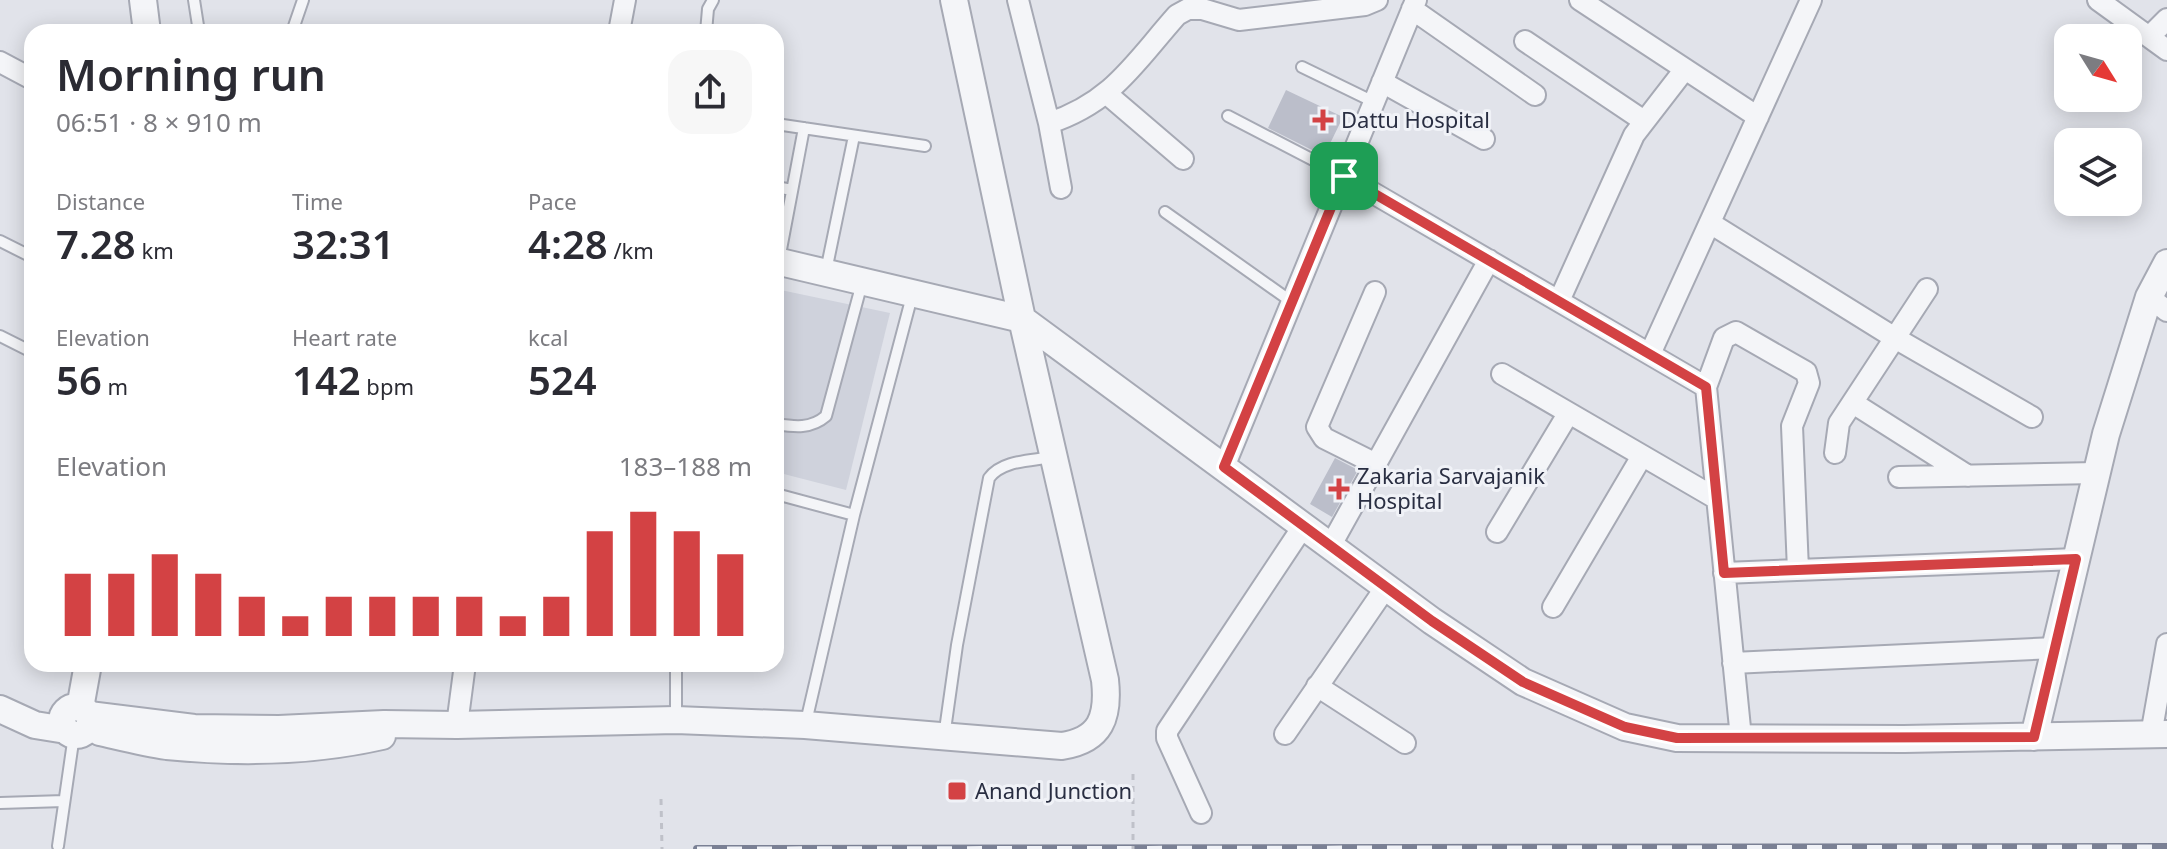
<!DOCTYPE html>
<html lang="en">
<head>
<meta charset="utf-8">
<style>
  body { margin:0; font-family:"Noto Sans",sans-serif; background:#f7f7f7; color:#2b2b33; height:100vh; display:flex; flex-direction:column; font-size:30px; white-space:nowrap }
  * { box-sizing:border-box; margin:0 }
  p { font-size:26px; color:#7c7c81 }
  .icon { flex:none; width:44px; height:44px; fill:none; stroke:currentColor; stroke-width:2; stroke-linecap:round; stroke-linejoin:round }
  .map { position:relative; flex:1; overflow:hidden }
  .panel { position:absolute; left:24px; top:24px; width:760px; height:648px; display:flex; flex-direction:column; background:#fff; border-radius:24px; box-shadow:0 4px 20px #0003 }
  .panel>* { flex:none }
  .needle { width:52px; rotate:127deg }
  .fabs { position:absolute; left:2054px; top:24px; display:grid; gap:16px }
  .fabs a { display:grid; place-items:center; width:88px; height:88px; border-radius:16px; background:#fff; box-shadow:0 4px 20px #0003; font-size:40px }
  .pin { position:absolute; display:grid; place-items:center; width:68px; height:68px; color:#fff; margin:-34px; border-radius:16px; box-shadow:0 4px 12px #0006 }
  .round { display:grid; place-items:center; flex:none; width:84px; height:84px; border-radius:24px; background:#f7f7f7 }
  .overview { display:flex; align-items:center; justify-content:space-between; height:136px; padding:0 32px }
  h1 { font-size:44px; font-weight:600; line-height:60px }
  .metrics { display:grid; grid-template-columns:repeat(3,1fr); gap:12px; height:136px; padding:8px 32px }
  .metrics div { display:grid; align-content:center }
  .metrics b { font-size:40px; font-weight:600 }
  .metrics small { font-size:22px; font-weight:400 }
  .metrics p { font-size:22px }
  .chart { height:224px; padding:16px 32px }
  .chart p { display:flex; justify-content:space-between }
  .chart svg { width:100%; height:144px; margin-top:8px; stroke:#d34244; stroke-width:6 }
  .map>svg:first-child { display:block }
  .built { fill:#cfd2dc }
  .building { fill:#bbbeca }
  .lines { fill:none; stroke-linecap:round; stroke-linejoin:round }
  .service-casing { stroke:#a6a9b4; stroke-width:14 }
  .minor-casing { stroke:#a6a9b4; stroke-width:24 }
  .tertiary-casing { stroke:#a6a9b4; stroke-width:30 }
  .path { stroke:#bfc1c9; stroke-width:3; stroke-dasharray:6 6; stroke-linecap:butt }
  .service { stroke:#f4f5f8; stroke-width:10 }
  .minor { stroke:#f4f5f8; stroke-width:20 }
  .tertiary { stroke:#f4f5f8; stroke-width:26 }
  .rail-casing { stroke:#7a8094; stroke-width:8 }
  .rail { stroke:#f0f2f7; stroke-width:5; stroke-dasharray:15; stroke-linecap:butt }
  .path-bridge { stroke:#bfc1c9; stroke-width:3; stroke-dasharray:6 6; stroke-linecap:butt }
  .route-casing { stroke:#fff; stroke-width:16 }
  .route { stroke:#d34244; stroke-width:10 }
  .poi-dot { fill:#d34244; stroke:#f0f2f7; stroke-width:3 }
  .labels { text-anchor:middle; stroke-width:6; stroke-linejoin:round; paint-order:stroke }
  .poi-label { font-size:22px; fill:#292e42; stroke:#f0f2f7; text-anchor:start }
</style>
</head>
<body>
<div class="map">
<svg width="2167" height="849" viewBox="0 0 2167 849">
  <rect width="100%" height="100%" fill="#e1e3ea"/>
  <path class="built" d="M776,289L890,313L846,490L776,472Z"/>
  <path class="building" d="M1286,90L1343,117L1324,156L1268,128Z
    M1335,458L1358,470L1332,517L1310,504Z"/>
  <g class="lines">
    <g class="service-casing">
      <path id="service" d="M194,0L199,32
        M292,32L303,0
        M706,32L708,9L713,0
        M1302,67L1374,102
        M1228,116L1344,176
        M776,124L925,146
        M776,187L792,190
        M1165,212L1292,302
        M0,241L32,257
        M779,260L804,128
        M826,271L854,136
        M0,336L32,352
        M776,424C795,427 811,429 826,416L862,283
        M776,494L854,515
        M676,718V664
        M806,722L854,515L912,296
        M944,737L957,645L989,478C1002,460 1031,461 1052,457
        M0,803L64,801
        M58,846L74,735"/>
    </g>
    <g class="minor-casing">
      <path id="minor" d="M1018,0L1049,123L1061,188
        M1580,0L1758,117
        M2098,0L2167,50
        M1412,9L1535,95
        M619,32L625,0
        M2149,37L2167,19
        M1525,41L1644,121
        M0,62L32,79
        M1382,82L1484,139
        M1107,94L1183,159
        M1049,123C1113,102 1135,62 1177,15L1188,9H1202L1239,20L1365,5L1377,0
        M1344,176L1706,387L1741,738
        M1710,223L1895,338L2032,417
        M1375,292L1317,427L1324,438L1376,464
        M2149,297L2167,311
        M1559,301L1634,135L1685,69
        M1650,354L1811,0
        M1502,374L1717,499
        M1706,387L1724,338L1736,332L1806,372L1809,383L1792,426L1798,570
        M1853,403L1968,476
        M1835,453L1839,423L1927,289
        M1224,467L1416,0
        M1899,477L2096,473
        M1497,532L1568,414
        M1331,545L1489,260
        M1724,573L2076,559
        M1553,607L1642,456
        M1733,663L2055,648
        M1317,686L1405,743
        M457,725L465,664
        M1285,734L1386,587
        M2151,735L2167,644
        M1201,813L1167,738V731L1304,525"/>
    </g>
    <g class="tertiary-casing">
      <path id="tertiary" d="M143,0L147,32
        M776,261L1022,319L1432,621L1523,682L1625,727L1677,738L1904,739L2167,734
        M62 721a14 14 0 1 1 28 0a14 14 0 1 1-28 0Z
        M80,708L88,664
        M0,709L35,725L66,730
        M89,715L194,728L279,729L384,724L457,725L676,720L805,725L1062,746C1101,740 1109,717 1105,680L1022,319L954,0
        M100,732C122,737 145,743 167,746C238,753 312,752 382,736
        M2034,737L2106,434L2149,297L2167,263"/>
    </g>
    <path class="path" d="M661,799L662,849"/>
    <use href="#service" class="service"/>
    <use href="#minor" class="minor"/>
    <use href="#tertiary" class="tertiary"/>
    <g class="rail-casing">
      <path id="rail" d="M697,849L2167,847"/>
    </g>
    <use href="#rail" class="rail"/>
    <path class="path-bridge" d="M1133,774V849"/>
  </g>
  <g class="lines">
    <g class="route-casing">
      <path id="route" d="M1344,176L1706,387L1724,573L2076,559L2034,737L1677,738L1625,727L1523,682L1432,621L1224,467Z"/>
    </g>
    <use href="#route" class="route"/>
  </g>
  <g class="poi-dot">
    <path d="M1319 108h8v8h8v8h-8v8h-8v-8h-8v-8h8z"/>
    <path d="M1335 477h8v8h8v8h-8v8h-8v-8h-8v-8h8z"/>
    <rect x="947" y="781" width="20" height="20" rx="4"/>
  </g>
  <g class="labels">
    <g class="poi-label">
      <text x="1341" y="128">Dattu Hospital</text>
      <text x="1357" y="484">Zakaria Sarvajanik<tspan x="1357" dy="25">Hospital</tspan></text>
      <text x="975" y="799">Anand Junction</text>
    </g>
  </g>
</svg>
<div class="fabs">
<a><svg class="needle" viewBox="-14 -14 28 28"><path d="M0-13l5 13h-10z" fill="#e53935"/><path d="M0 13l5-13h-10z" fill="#7c7c81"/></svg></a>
<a><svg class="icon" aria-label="layers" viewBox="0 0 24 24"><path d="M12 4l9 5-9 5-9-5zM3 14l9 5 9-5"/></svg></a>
</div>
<div class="pin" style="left:1344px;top:176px;background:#1e9e55"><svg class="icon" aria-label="arrive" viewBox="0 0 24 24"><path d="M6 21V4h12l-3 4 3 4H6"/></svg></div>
<section class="panel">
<div class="overview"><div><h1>Morning run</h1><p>06:51 · 8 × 910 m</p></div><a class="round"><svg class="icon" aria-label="share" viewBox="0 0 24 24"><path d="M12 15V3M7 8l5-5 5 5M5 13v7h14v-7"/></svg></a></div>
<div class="metrics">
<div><p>Distance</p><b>7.28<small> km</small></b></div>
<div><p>Time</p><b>32:31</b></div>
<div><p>Pace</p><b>4:28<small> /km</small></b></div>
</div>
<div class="metrics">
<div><p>Elevation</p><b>56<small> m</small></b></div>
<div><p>Heart rate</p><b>142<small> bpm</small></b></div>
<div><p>kcal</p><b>524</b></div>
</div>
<div class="chart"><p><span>Elevation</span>183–188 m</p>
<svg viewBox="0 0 160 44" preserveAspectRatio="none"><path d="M5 44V25M15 44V25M25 44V19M35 44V25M45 44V32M55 44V38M65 44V32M75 44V32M85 44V32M95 44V32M105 44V38M115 44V32M125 44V12M135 44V6M145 44V12M155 44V19"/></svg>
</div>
</section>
</div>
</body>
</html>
